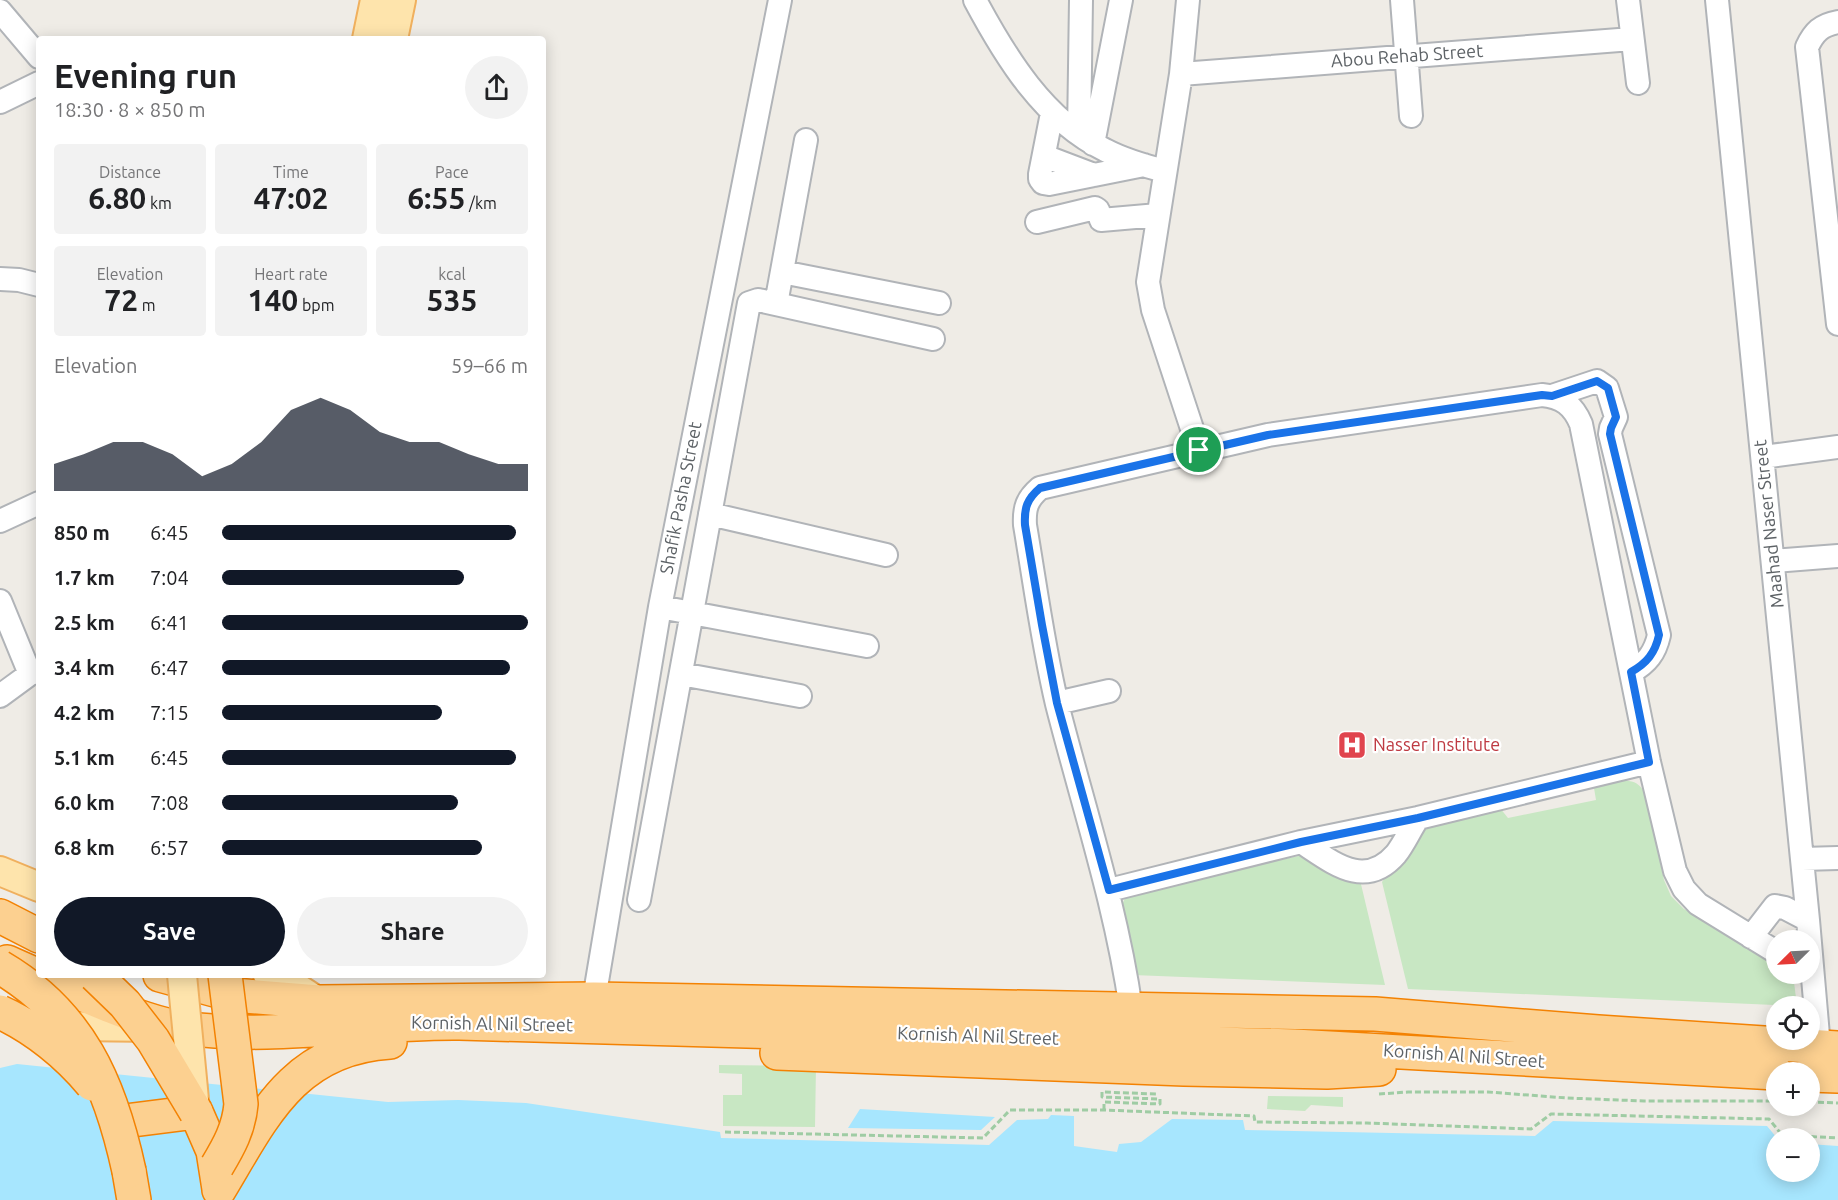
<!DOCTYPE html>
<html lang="en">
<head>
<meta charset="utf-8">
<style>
  body { margin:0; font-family:Ubuntu,sans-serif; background:#f2f2f2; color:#202124; height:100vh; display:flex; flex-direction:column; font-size:22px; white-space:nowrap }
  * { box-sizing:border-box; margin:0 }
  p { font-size:20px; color:#757577 }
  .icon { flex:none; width:33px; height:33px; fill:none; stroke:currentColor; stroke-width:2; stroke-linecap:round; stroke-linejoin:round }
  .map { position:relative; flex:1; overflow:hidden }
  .side { position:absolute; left:36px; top:36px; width:510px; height:942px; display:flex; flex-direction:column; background:#fff; border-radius:6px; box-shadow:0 3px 15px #0003 }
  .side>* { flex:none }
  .needle { width:39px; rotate:246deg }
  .tools { position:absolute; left:1766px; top:930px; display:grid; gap:12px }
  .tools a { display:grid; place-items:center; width:54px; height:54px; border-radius:50%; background:#fff; box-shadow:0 3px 15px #0003; font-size:30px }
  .pin { position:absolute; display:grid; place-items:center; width:51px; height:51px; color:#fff; margin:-26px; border:3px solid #fff; border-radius:50%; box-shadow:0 2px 6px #0007 }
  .round { display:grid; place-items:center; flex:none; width:63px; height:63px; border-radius:32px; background:#f2f2f2 }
  .head { display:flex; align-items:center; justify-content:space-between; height:102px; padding:0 18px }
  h1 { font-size:33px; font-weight:700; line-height:45px }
  .stats { display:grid; grid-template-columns:repeat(3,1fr); gap:9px; height:102px; padding:6px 18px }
  .stats div { display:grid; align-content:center; border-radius:6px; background:#f2f2f2; text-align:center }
  .stats b { font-size:30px; font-weight:700 }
  .stats small { font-size:16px; font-weight:400 }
  .stats p { font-size:16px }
  .chart { height:168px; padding:12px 18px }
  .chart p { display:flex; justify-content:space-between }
  .chart svg { width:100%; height:108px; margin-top:6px; fill:#111827; opacity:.7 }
  .action { display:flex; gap:12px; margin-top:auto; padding:12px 18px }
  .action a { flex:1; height:69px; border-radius:36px; background:#111827; color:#fff; font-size:24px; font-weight:700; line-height:69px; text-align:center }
  .action a+a { background:#f2f2f2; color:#202124 }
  ul { padding:0 18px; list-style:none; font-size:20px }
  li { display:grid; grid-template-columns:96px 72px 1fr; align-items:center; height:45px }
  li i { height:15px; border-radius:8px; background:#111827 }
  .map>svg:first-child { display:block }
  .green { fill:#c8e7c3 }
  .water { fill:#a7e6fe }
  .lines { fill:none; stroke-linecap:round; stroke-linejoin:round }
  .minor-casing { stroke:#b1b4b8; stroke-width:26 }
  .major-casing { stroke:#f0b05e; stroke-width:32 }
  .highway-casing { stroke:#f38203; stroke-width:36 }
  .path { stroke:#9fcca4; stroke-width:3; stroke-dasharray:6 3; stroke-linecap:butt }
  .minor { stroke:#fff; stroke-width:22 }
  .major { stroke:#fee4ac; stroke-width:28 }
  .highway { stroke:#fcd090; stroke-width:33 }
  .major-bridge-casing { stroke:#f0b05e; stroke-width:32; stroke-linecap:butt }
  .highway-bridge-casing { stroke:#f38203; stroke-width:36; stroke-linecap:butt }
  .major-bridge { stroke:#fee4ac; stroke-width:28 }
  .highway-bridge { stroke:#fcd090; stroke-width:33 }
  .route-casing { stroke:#fff; stroke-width:12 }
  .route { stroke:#1a73e8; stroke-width:8 }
  .labels { text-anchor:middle; stroke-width:4.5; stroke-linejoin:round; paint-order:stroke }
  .street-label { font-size:18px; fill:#5d6266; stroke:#fff }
  .health-label { font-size:18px; fill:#be3a42; stroke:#fff; text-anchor:start }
</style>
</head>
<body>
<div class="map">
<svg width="1838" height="1200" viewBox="0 0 1838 1200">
  <rect width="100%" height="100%" fill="#efece6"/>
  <path class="green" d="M1622,781C1633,780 1639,783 1645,793L1664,880L1671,896L1684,909L1776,959V974H1793L1797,1006L1408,989L1382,882L1420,828L1500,808L1508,818L1596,800L1594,788Z
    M1308,854L1360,880L1385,985L1133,975L1121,907L1126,896L1137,890Z
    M719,1065L816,1066L815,1127L723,1126V1095H742V1074L719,1073Z
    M1268,1096L1343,1097V1107L1311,1105L1305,1111L1267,1109Z"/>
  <path class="water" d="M17,1064L388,1102L458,1100L526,1103L720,1132L721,1138L989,1145L1017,1120L1048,1119L1051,1115L1074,1116V1146L1117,1152L1119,1144L1141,1142L1172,1119L1243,1120L1245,1130L1535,1136L1553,1121L1767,1126L1777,1138L1776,1172H1809V1144L1838,1146V1200H0V1068Z
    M860,1109L995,1117L981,1130L848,1128Z"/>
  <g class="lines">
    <g class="minor-casing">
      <path id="minor" d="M975,0C1006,58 1044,120 1105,150C1124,160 1145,166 1165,171
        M1188,0L1181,74L1148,282L1153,310L1199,450
        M1402,0L1411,116
        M1628,0L1638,83
        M1717,0L1808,920L1819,1047
        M0,11L39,57
        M1838,22C1821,25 1814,32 1807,47L1838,324
        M1181,74L1632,39
        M0,102L39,83
        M1052,113L1040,174V179L1043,183L1049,184L1144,165
        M1079,134L1081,0
        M1093,144L1121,0
        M1044,156L1094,175
        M1037,222L1095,208L1098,210L1101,220L1158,215
        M782,272L939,303
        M0,279L19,280L39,285
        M776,304L806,140
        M1552,396L1597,381L1607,388L1616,417L1611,428L1610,434L1659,635C1655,653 1647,663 1631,672
        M1763,457L1838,447
        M710,514L886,555
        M0,521L39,503
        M1773,561L1838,556
        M0,601L30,674
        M660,607L867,646
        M681,674L800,696
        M0,696L30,674L39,671
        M1057,703L1109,691
        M1301,842C1331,861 1364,891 1396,854C1404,844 1410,830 1418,818
        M1802,859L1838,858
        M1109,890L1301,842L1418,818L1649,762
        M639,900L749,303L758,300L933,339
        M1751,937L1775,906L1785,908L1808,920
        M594,999L660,607L780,0
        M1131,1009C1116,905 1083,806 1057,704C1043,645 1035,584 1025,525C1024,508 1027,499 1040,488L1268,435L1542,395C1562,397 1573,405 1581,424L1649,762L1675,871L1684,889L1698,904L1776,952"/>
    </g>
    <g class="major-casing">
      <path id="major" d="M367,39L375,0
        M393,39L401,0
        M0,871L39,887
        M268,975L297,988L317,1001
        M52,1022L72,1026L156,1027"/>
    </g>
    <g class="highway-casing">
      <path id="highway" d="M0,916L39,936
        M7,962C40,977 74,991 108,1005C131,1014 156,1024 182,1028C274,1040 367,1022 459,1023L1294,1046L1776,1073
        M160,975L233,995L319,1002L594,999L1375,1014L1598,1032L1838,1048
        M777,1053L1184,1069L1327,1072L1379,1069
        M1809,1075L1838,1076
        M117,1122L196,1112L213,1151L219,1189
        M129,1171L134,1200
        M219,1190C263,1117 293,1048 390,1042"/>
    </g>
    <path class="path" d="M1379,1094L1408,1092H1488L1567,1098L1644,1101H1776
      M1809,1102L1838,1103
      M1104,1110V1102L1160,1104V1099L1102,1097V1092L1157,1094V1092
      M725,1132L983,1138L1010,1110H1103L1254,1116L1255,1122L1367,1123L1531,1129L1551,1114L1769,1119L1782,1135L1838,1138"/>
    <use href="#minor" class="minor"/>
    <use href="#major" class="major"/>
    <use href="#highway" class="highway"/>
    <g class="major-bridge-casing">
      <path id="major-bridge" d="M182,975L195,1110"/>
    </g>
    <g class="highway-bridge-casing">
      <path id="highway-bridge" d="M0,967C80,1014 110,1083 129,1171
        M95,975L125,1004L153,1040L196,1112
        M0,1012C35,1028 68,1055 92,1084
        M217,1166C229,1146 239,1128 241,1104L225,975"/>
    </g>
    <use href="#major-bridge" class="major-bridge"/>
    <use href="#highway-bridge" class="highway-bridge"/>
  </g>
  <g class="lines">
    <g class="route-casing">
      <path id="route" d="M1597,381L1608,388L1616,417L1611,428L1610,434L1659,635C1655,653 1647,663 1631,672L1649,762L1418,818L1301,842L1109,890L1057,703L1042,625L1025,525C1024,508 1027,499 1040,488L1268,435L1542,395L1552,396Z"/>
    </g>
    <use href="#route" class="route"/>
  </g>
  <defs>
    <g id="hospital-square" transform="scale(1.5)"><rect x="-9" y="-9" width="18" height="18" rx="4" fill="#e0444e" stroke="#fff"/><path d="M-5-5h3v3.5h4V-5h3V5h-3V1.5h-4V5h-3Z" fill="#fff"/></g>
  </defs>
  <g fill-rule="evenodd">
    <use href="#hospital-square" x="1352" y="745"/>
  </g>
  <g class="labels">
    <g class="street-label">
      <text transform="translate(1407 56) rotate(-4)" y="6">Abou Rehab Street</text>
      <text transform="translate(681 498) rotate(-79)" y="6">Shafik Pasha Street</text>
      <text transform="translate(1769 524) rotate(-96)" y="6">Maahad Naser Street</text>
      <text transform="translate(492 1024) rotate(1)" y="6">Kornish Al Nil Street</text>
      <text transform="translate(978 1036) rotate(2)" y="6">Kornish Al Nil Street</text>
      <text transform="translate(1464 1056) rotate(4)" y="6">Kornish Al Nil Street</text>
    </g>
    <g class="health-label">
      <text x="1373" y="751">Nasser Institute</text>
    </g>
  </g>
</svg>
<div class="tools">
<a><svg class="needle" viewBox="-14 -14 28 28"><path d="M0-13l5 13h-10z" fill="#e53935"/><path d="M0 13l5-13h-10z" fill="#757577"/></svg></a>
<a><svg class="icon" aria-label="locate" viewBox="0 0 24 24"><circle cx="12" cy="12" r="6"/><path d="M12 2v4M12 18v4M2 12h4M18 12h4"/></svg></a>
<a>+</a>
<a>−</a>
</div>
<div class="pin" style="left:1199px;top:450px;background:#1e9e55"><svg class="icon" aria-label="arrive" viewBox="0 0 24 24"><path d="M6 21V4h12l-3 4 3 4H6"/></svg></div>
<section class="side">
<div class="head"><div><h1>Evening run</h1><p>18:30 · 8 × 850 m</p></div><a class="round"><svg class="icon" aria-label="share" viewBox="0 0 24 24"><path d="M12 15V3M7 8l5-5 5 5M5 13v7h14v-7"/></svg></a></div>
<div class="stats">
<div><p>Distance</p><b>6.80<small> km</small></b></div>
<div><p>Time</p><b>47:02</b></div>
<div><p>Pace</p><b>6:55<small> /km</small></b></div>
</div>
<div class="stats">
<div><p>Elevation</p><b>72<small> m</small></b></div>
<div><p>Heart rate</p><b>140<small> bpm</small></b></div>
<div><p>kcal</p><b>535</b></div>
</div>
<div class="chart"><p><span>Elevation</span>59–66 m</p>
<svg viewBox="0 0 160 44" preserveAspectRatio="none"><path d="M0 44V33L10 29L20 24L30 24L40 29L50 38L60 33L70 24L80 11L90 6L100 11L110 20L120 24L130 24L140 29L150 33L160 33V44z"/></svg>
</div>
<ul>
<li><b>850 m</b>6:45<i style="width:96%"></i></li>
<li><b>1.7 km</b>7:04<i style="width:79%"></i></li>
<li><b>2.5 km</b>6:41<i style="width:100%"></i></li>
<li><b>3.4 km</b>6:47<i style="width:94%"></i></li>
<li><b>4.2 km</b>7:15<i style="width:72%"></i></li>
<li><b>5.1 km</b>6:45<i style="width:96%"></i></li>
<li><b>6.0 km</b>7:08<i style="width:77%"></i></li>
<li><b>6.8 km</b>6:57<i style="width:85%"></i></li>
</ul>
<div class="action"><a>Save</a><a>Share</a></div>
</section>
</div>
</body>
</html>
